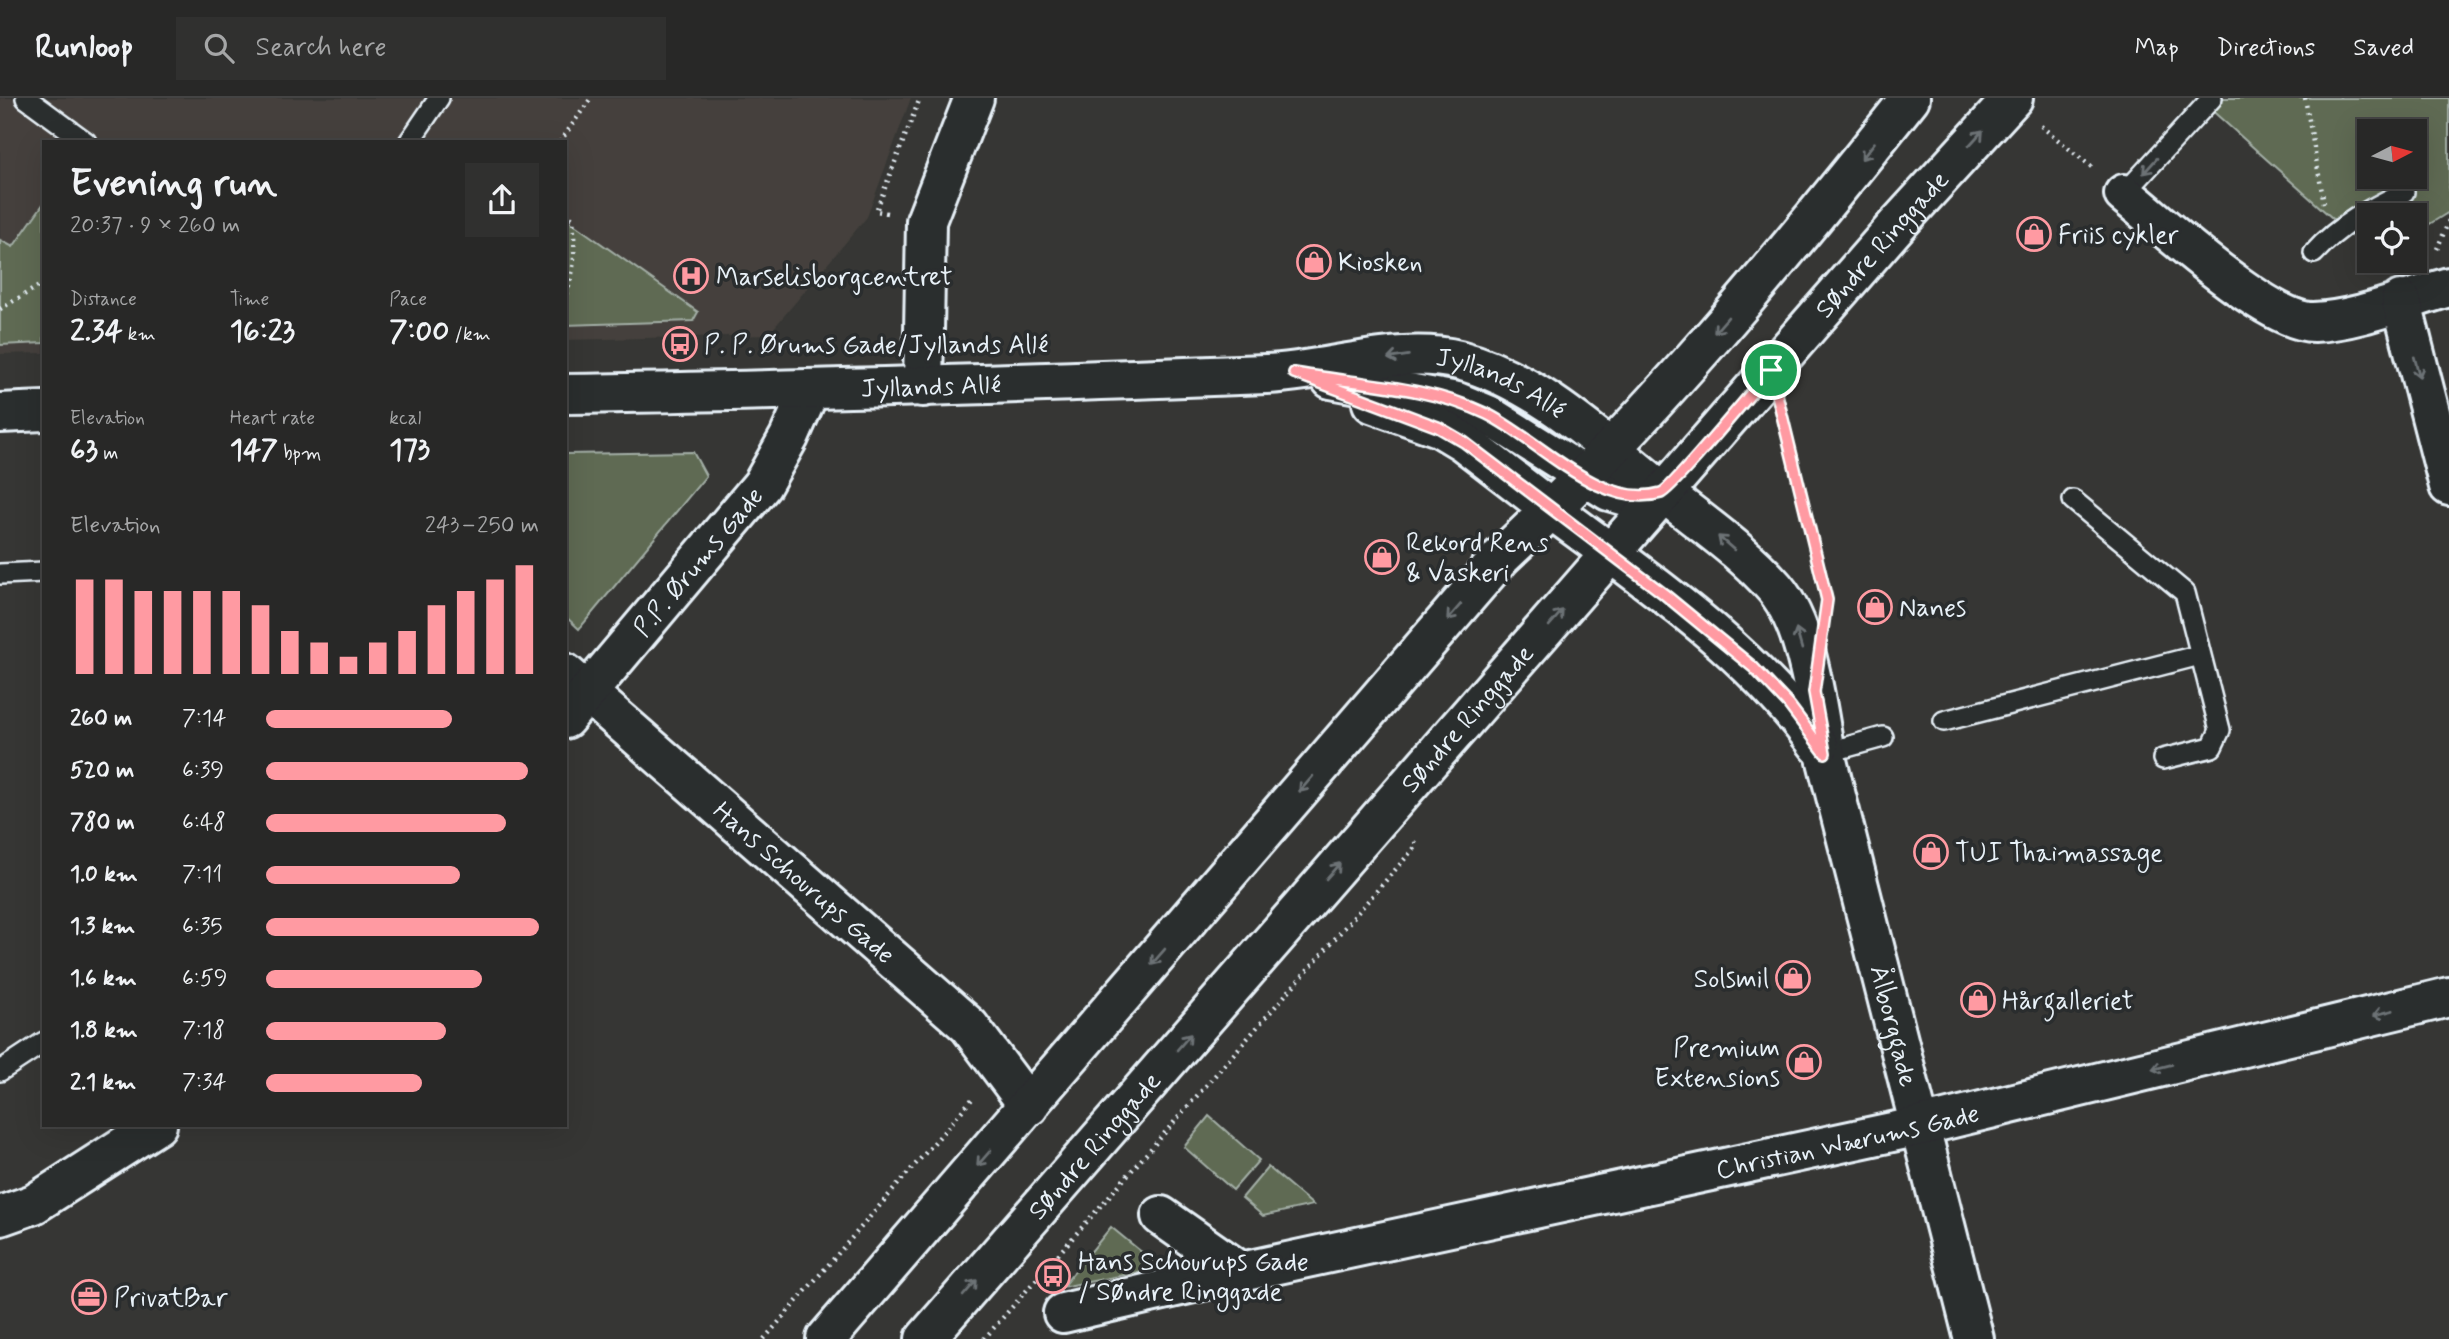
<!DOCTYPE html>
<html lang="en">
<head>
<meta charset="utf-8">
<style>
  body { margin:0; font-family:Mynerve,sans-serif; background:#30302f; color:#f1f3f6; height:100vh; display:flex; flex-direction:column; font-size:26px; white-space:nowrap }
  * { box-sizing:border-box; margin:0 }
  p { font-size:23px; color:#a5a6a7 }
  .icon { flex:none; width:38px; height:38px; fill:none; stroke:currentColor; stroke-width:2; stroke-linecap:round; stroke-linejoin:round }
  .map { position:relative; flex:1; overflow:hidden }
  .drawer { position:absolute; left:42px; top:42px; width:525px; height:987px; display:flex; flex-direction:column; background:#282827; border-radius:0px; box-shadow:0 7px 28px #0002,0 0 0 2px #444 }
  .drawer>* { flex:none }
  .needle { width:46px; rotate:84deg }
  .tools { position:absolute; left:2357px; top:21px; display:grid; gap:14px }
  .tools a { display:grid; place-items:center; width:70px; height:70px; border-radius:0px; background:#282827; box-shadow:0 7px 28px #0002,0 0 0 2px #444; font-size:35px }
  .pin { position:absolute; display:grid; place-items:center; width:60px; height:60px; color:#fff; margin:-30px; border:4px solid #fff; border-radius:50%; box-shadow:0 2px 7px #0007 }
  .round { display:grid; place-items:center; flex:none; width:74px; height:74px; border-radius:0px; background:#30302f }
  .summary { display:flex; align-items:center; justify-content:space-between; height:119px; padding:0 28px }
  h1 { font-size:38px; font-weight:800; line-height:52px }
  .figures { display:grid; grid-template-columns:repeat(3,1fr); gap:10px; height:119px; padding:7px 28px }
  .figures div { display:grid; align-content:center }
  .figures b { font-size:30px; font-weight:800 }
  .figures small { font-size:19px; font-weight:400 }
  .figures p { font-size:19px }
  .chart { height:196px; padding:14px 28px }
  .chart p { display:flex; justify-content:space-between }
  .chart svg { width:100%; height:126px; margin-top:7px; stroke:#ff9aa2; stroke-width:6 }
  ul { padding:0 28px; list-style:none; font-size:23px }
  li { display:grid; grid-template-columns:112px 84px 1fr; align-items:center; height:52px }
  li i { height:18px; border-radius:9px; background:#ff9aa2 }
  header { display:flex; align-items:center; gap:42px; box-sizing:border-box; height:98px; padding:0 35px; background:#282827; border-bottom:2px solid #444 }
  header strong { font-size:33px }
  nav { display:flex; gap:38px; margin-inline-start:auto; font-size:24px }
  .search { width:490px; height:63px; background:#30302f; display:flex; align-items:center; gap:18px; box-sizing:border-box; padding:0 24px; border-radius:0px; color:#a5a6a7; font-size:26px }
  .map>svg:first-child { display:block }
  .built { fill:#44413c }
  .green { fill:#5e6b53; stroke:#a3aea6; stroke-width:2; fill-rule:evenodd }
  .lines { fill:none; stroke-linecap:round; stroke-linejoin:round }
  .lane-casing { stroke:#e8f1f8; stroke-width:24 }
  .street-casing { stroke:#e8f1f8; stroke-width:44 }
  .secondary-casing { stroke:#e8f1f8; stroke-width:44 }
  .path { stroke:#e8f1f8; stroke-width:4.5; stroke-dasharray:2 5; stroke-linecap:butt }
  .lane { stroke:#2a2d2e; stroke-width:19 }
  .street { stroke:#2a2d2e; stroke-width:38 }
  .secondary { stroke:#2a2d2e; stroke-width:38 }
  .oneway { stroke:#6c7275 }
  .route-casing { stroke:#fff; stroke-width:14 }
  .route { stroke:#ff9aa2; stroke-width:9 }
  .labels { text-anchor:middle; stroke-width:7; stroke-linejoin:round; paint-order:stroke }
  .poi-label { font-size:26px; fill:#e8f1f8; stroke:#2a2d2e; text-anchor:start }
  .street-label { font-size:26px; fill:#e8f1f8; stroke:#2a2d2e }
</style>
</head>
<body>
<header>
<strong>Runloop</strong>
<div class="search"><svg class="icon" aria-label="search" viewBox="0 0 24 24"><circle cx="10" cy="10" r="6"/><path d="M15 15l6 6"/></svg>Search here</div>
<nav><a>Map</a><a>Directions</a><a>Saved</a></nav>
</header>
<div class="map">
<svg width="2449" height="1241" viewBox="0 0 2449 1241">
  <rect width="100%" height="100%" fill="#363634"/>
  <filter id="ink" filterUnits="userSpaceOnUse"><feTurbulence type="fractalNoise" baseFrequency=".0143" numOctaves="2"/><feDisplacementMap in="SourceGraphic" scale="14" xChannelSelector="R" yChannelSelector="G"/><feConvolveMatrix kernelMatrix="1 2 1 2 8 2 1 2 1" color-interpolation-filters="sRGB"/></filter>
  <g filter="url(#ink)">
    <path class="built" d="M0,0H911L867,119L768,237L565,242V44H44V255L0,256Z"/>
    <path class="green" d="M2198,0H2449V114L2415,135V117H2370L2369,153ZM2370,33H2415V79H2370Z
      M44,105V245L0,247V142L13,149Z
      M565,120L698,214L693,223L565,227Z
      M693,354L706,378L579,531L565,518V356Z
      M1209,1018L1259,1062L1233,1092L1184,1049Z
      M1268,1069L1313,1107L1263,1118L1242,1100Z
      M1111,1129L1161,1170L1062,1189Z"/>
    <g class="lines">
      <g class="lane-casing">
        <path id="lane" d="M26,0L86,44
          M409,44L439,0
          M2124,96L2212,0
          M2314,155C2340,126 2370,111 2404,94
          M2073,402L2185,495L2220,632L2212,649L2163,661
          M0,476L44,474
          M1944,623L2200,557
          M1825,655L1883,639
          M0,973L44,944"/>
      </g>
      <g class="street-casing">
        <g id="street">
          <path d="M2124,96C2163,127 2268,225 2314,224C2359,222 2406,201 2449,189"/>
          <path d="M2401,202L2449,388"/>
          <path d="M923,289L926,123L974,0"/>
          <path id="s1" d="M1664,395C1701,425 1744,454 1775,490C1808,529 1816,606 1825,655L1974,1241"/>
          <path d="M1552,412C1648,483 1749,551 1819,648"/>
          <path id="s2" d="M565,575L969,928L1029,1008"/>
          <path id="s3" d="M565,621L762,387L789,339L810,292"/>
          <path d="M0,1118L34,1106L157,1027"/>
          <path id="s4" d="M1161,1118L1241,1174L1920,1028L2449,899"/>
          <path d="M1063,1215L1241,1174"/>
        </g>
      </g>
      <g class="secondary-casing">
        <g id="secondary">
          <path d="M1331,281L1457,304L1488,317L1609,393L1633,400L1664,395"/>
          <path id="s5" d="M565,296C799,293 1032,285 1266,276C1327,274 1399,247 1459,262C1537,282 1602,345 1664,395"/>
          <path d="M1372,305L1439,329L1464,344L1552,412"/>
          <path d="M0,315L44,313"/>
          <path d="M826,1241L1501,459C1651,320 1783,160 1910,0"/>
          <path id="s6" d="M925,1241L1897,127L2013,0"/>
        </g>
      </g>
      <path class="path" d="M2305,0L2324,105
        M2041,28L2094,71
        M560,44L591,0
        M565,115L573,121C575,146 576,176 565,198
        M887,115L876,113L920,0
        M2437,151L2449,123
        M0,211L44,185
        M1782,318L1823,486
        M764,1241L973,1000
        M984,1241L1416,748L1415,743"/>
      <use href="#lane" class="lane"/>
      <use href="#street" class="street"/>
      <use href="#secondary" class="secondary"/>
    </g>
    <defs><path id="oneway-shaft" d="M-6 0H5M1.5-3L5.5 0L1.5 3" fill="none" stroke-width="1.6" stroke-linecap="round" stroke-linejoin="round" transform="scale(1.75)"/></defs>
    <g class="oneway">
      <use href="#oneway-shaft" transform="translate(1976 40) rotate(-48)"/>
      <use href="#oneway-shaft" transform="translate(1868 53) rotate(128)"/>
      <use href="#oneway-shaft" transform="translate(2150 68) rotate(132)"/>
      <use href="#oneway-shaft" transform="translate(1721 227) rotate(131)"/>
      <use href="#oneway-shaft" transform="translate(1398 259) rotate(171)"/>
      <use href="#oneway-shaft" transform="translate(2417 269) rotate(75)"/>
      <use href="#oneway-shaft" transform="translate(1726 445) rotate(-139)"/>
      <use href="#oneway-shaft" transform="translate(1454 514) rotate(131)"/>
      <use href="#oneway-shaft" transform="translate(1556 520) rotate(-49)"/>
      <use href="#oneway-shaft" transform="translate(1799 541) rotate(-106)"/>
      <use href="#oneway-shaft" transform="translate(1306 686) rotate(131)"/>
      <use href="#oneway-shaft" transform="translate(1333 773) rotate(-49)"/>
      <use href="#oneway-shaft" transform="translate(1158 859) rotate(131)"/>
      <use href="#oneway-shaft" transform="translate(2383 915) rotate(166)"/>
      <use href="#oneway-shaft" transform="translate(1184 944) rotate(-49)"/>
      <use href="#oneway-shaft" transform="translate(2162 969) rotate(166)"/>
      <use href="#oneway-shaft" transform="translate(984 1060) rotate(131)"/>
      <use href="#oneway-shaft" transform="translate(970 1190) rotate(-49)"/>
    </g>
  </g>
  <g class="lines" filter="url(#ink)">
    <g class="route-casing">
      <path id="route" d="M1771,272L1827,502L1814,594L1825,655L1789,607L1753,569L1664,496L1464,344L1438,329L1294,275C1357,286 1429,288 1487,316C1538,341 1601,413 1661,395C1671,392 1756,289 1771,272Z"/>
    </g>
    <use href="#route" class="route"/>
  </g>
  <defs>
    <g id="shop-ring" transform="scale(1.75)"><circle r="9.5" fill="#2a2d2e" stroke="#ff9aa2" stroke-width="1.5"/><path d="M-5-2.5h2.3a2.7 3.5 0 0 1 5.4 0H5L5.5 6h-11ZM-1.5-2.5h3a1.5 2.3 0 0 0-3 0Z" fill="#ff9aa2"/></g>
    <g id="hospital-ring" transform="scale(1.75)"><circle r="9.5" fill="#2a2d2e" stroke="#ff9aa2" stroke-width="1.5"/><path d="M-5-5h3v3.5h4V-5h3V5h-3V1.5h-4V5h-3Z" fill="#ff9aa2"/></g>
    <g id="bus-ring" transform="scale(1.75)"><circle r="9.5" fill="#2a2d2e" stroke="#ff9aa2" stroke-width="1.5"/><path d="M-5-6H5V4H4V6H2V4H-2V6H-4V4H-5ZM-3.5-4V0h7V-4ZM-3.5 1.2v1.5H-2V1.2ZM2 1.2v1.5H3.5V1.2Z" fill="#ff9aa2"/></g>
    <g id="office-ring" transform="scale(1.75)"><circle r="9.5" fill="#2a2d2e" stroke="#ff9aa2" stroke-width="1.5"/><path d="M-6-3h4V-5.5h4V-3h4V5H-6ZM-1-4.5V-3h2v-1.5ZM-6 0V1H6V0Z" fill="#ff9aa2"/></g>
  </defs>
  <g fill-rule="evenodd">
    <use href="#shop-ring" x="2034" y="136"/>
    <use href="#shop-ring" x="1314" y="164"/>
    <use href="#hospital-ring" x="691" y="178"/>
    <use href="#bus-ring" x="680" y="246"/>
    <use href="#shop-ring" x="1382" y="459"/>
    <use href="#shop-ring" x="1875" y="509"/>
    <use href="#shop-ring" x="1931" y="754"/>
    <use href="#shop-ring" x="1793" y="880"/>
    <use href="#shop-ring" x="1978" y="902"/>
    <use href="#shop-ring" x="1804" y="964"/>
    <use href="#bus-ring" x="1053" y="1178"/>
    <use href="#office-ring" x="89" y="1199"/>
  </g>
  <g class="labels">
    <g class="poi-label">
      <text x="2058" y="145">Friis cykler</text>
      <text x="1338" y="173">Kiosken</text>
      <text x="716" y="187">Marselisborgcentret</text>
      <text x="704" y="255">P. P. Ørums Gade/Jyllands Allé</text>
      <text x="1406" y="453">Rekord Rens<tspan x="1406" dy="30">&amp; Vaskeri</tspan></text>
      <text x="1899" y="518">Nanes</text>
      <text x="1955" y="763">TUI Thaimassage</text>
      <text x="1769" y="889" text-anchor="end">Solsmil</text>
      <text x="2002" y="911">Hårgalleriet</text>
      <text x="1780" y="958" text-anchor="end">Premium<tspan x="1780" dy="30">Extensions</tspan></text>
      <text x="1078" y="1172">Hans Schourups Gade<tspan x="1078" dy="30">/ Søndre Ringgade</tspan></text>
      <text x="114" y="1208">PrivatBar</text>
    </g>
    <g class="street-label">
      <text dy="9" stroke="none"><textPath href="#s6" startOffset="1454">Søndre Ringgade</textPath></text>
      <text dy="9" stroke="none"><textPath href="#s5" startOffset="366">Jyllands Allé</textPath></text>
      <text dy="9" stroke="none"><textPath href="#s5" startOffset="943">Jyllands Allé</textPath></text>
      <text dy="9" stroke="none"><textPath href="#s3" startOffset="206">P.P. Ørums Gade</textPath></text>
      <text dy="9" stroke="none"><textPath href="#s6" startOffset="824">Søndre Ringgade</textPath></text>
      <text dy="9" stroke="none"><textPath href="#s2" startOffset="318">Hans Schourups Gade</textPath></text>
      <text dy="9" stroke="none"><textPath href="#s1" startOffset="602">Ålborggade</textPath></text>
      <text dy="9" stroke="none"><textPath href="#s4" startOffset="718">Christian Wærums Gade</textPath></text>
      <text dy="9" stroke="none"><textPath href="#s6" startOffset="257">Søndre Ringgade</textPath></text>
    </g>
  </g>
</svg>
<div class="tools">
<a><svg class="needle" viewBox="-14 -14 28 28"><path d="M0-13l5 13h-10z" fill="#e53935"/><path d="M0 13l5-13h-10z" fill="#a5a6a7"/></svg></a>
<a><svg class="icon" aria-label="locate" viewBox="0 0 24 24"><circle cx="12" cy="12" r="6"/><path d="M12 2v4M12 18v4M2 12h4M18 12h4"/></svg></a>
</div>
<div class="pin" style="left:1771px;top:272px;background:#1e9e55"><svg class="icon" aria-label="arrive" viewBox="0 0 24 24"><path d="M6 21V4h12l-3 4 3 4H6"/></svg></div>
<section class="drawer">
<div class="summary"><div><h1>Evening run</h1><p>20:37 · 9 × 260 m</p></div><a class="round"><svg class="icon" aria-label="share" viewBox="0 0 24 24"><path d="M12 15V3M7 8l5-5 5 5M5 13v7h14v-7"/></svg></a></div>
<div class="figures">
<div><p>Distance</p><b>2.34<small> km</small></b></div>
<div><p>Time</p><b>16:23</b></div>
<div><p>Pace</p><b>7:00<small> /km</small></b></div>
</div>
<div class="figures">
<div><p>Elevation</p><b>63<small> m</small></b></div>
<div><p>Heart rate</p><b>147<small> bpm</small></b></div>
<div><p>kcal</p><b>173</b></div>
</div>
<div class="chart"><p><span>Elevation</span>243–250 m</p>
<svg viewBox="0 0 160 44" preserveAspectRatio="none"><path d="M5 44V11M15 44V11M25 44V15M35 44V15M45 44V15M55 44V15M65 44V20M75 44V29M85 44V33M95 44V38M105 44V33M115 44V29M125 44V20M135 44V15M145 44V11M155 44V6"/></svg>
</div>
<ul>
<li><b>260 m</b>7:14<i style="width:68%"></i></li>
<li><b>520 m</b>6:39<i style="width:96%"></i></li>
<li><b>780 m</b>6:48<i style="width:88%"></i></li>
<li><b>1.0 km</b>7:11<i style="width:71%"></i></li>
<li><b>1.3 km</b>6:35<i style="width:100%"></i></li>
<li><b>1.6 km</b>6:59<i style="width:79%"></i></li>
<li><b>1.8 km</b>7:18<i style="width:66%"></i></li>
<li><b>2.1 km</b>7:34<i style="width:57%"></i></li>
</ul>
</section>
</div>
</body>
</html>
